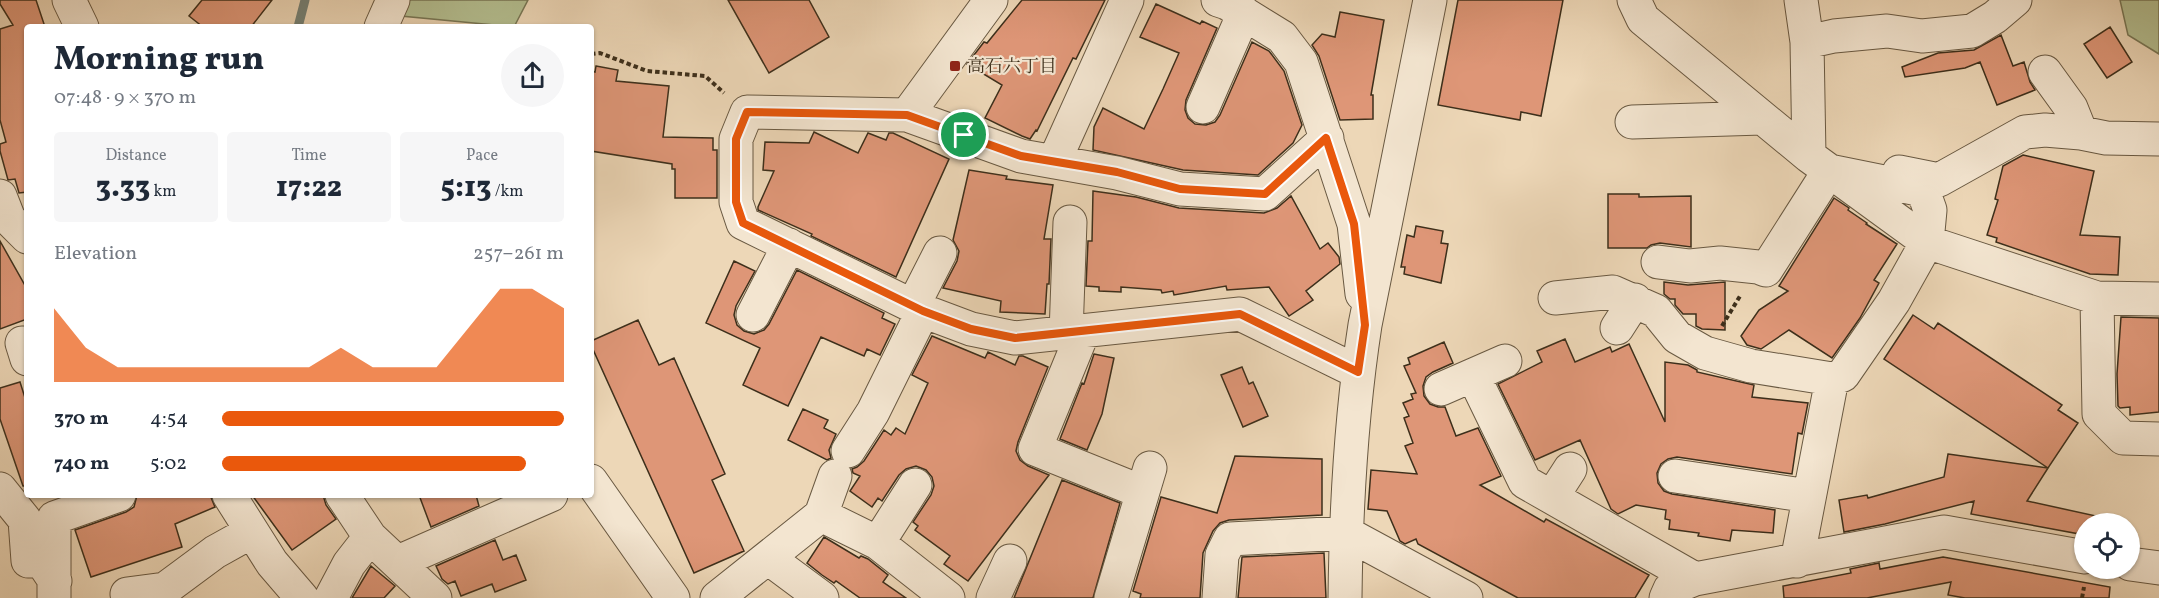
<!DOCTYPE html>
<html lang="en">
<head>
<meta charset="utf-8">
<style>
  body { margin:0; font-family:Vollkorn,"Noto Serif JP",serif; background:#f6f6f7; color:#1f2937; height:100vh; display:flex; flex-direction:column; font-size:22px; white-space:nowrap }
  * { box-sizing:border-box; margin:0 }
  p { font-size:20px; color:#747a83 }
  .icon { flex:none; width:33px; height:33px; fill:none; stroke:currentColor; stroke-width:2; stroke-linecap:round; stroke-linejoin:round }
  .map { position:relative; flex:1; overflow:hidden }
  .panel { position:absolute; left:24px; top:24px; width:570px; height:474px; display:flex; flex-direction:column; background:#fff; border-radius:6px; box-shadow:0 2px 4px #0004 }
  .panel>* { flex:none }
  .fabs { position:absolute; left:2074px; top:513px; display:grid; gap:12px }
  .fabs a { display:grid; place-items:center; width:66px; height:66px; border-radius:50%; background:#fff; box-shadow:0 2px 4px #0004; font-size:30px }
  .pin { position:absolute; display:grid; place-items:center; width:51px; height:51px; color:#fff; margin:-26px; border:3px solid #fff; border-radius:50%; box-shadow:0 2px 6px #0007 }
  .round { display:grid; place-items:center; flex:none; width:63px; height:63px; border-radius:32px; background:#f6f6f7 }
  .head { display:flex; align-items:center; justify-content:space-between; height:102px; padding:0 30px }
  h1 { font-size:33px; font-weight:800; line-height:45px }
  .metrics { display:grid; grid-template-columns:repeat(3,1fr); gap:9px; height:102px; padding:6px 30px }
  .metrics div { display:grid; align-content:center; border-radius:6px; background:#f6f6f7; text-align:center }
  .metrics b { font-size:30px; font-weight:800 }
  .metrics small { font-size:16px; font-weight:400 }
  .metrics p { font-size:16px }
  .chart { height:168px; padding:12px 30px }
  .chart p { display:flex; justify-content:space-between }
  .chart svg { width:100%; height:108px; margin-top:6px; fill:#ea580c; opacity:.7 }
  ul { padding:0 30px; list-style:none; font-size:20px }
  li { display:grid; grid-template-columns:96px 72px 1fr; align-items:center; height:45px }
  li i { height:15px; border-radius:8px; background:#ea580c }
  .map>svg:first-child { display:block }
  .green { fill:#b4bf91; stroke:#787756; stroke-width:1.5 }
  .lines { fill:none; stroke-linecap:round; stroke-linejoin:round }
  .stream { stroke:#758176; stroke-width:9 }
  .building { fill:#de9677; stroke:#3d2f1b; stroke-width:1.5 }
  .minor-casing { stroke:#695942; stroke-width:35 }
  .path { stroke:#3d2f1b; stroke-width:4; stroke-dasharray:4.5 3; stroke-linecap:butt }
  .minor { stroke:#f3e5d0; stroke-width:33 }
  .route-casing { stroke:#fff; stroke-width:12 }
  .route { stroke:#ea580c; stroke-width:8 }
  .poi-dot { fill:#8f2418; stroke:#f3e5d0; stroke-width:2 }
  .labels { text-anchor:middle; stroke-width:4.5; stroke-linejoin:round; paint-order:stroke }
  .poi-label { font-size:18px; fill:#3d2f1b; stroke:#f3e5d0; text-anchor:start }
</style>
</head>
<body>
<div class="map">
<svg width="2159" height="598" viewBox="0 0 2159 598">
  <rect width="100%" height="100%" fill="#edd7b7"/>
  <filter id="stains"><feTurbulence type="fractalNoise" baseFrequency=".00333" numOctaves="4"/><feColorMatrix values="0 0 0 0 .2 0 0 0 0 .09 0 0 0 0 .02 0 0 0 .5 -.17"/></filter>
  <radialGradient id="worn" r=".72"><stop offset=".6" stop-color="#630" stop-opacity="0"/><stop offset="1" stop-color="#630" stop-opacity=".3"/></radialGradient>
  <path class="green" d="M405,0H528L514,27L401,16Z
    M2120,0H2159V54L2128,35Z"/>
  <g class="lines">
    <path class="stream" d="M298,27L305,0"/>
  </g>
  <path class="building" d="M0,0H36L45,27H27V192L19,193L15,179L8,180L0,151V144L6,142L0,120V29L13,25L0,4Z
    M202,0H272L251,27H203L189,16Z
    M728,0H809L829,37L769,73Z
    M1022,0H1105L1076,59L1073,58L1037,131L1036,130L1030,139L1022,136L985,118L1002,85L967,64L984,42L987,43Z
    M1458,0H1563L1541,116L1521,112L1520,120L1438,105Z
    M1156,4L1200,24L1202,21L1217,28L1186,100L1185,110L1188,118L1195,124L1206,125L1215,122L1220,115L1252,42L1269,51L1284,71L1302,125L1293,143L1258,175L1183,170L1093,150L1094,127L1103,108L1144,129L1163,89L1179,53L1140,37Z
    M1340,12L1384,20L1371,95H1373V119L1340,120L1319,56L1312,45L1322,34L1335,37Z
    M2110,27L2132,62L2107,78L2084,44Z
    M2001,35L2013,66L2024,62L2030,82L2035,90L1997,105L1980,62L1965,68L1905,77L1902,67L1938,53L1974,50Z
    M596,66L618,70L616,81L669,86L663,137L713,138V150H717V198H675V169H672V164L591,151V71L595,72Z
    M814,132L858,153L868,133L886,140L889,133H893L949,159L896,277L811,236L812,234L758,210V207L774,171L763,170L765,142L809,143Z
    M2023,155L2094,171L2080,235L2120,237L2118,275L2090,274L1996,242L1997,238L1987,235L1998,200L1995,199L2003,166Z
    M969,170L1007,176L1006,179L1053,185L1044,239H1051L1049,284H1047L1045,314L1000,312L1001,301L943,288L957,261L959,251L953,240Z
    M1093,191L1136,197L1179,208L1264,213L1277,208L1291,196L1320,249L1328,243L1339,257L1340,264L1306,291L1313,300L1289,316L1269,287L1227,290L1226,286L1174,295L1173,291L1162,293L1161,290L1121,287V292L1099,291V287L1086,286L1088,241H1092Z
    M1608,194H1639V197L1691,196V247L1660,243L1651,245L1647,248H1608Z
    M1834,198L1849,208L1848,210L1867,223L1866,224L1897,244L1874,280L1879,283L1860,318L1832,358L1789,330L1761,349L1747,345L1741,336L1759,310L1788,291L1779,286Z
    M1416,226L1443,231L1441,243L1448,244L1441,283L1404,274L1405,267H1401L1407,235L1414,237Z
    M0,241L27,289V319L0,329Z
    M734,261L755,271L736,306L734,315L737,325L744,331L754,334L764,330L769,324L797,270L884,313L882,318L895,324L880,355L867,349L864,356L821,337L788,406L743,385L760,348L706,323Z
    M1664,282L1688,285L1725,282V330L1702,329L1696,326V314H1683L1675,305V299H1670L1664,294Z
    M1913,315L1934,329L1938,323L2062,405L2058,410L2078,423L2048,468L1884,359Z
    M2121,317L2159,318V412L2130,415V407L2120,408L2118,406L2117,374Z
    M638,320L659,365L674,358L725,474L712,480L744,551L694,573L591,345V341Z
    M932,336L985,358L988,352L1015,365L1019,356H1023L1048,367L1018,442L1016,451L1020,460L1028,466L1049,475L968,581L944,564L950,556L915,530L918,526L913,522L931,495L934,486L932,477L926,470L916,466L906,469L899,475L882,501L878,498L872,507L850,491L860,476L853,473L852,469L857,467L864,461L884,430L891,435L896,428L905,434L928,383L912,375Z
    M1565,339L1575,362L1610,347L1612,352L1629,344L1665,422V362L1688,365L1697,370V372L1754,385L1752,397L1808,403L1802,434L1798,433L1792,474L1677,457L1668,459L1661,464L1657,473L1658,483L1664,491L1672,494L1775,510L1773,533L1732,530L1730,541L1698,536L1699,533L1669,529L1670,520L1665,519L1666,510L1636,505L1618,514L1611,509L1580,440L1535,460L1498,384L1542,362L1537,351Z
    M1444,342L1453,363L1433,372L1426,377L1423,386L1424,396L1430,404L1438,407H1445L1456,436L1478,428L1501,476L1480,485L1544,522L1546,519L1649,575L1635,598H1518L1418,544L1416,539L1405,544L1400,541L1387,511L1368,509L1371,470L1417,474L1405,446L1413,443L1404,418L1409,416L1403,403L1413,399L1411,394L1416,393L1404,366L1410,364L1408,358Z
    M1094,354L1114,358L1102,414L1087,450L1060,439L1082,383L1084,384Z
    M1242,367L1249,384L1253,382L1268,416L1243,427L1221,375Z
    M20,382L27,404V486H23L0,419V388Z
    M803,409L828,420L824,428L836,434L829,450L831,458L827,460L788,440Z
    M1948,454L2048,468L2027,501L2096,516L2094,524H2085V535L1971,514L1974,501L1885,524L1844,532L1839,500L1867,495L1868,498L1944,477Z
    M1235,456L1322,459V515L1229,520L1220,523L1213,531L1203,553L1200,598H1140L1141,594L1133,591L1161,497L1217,513Z
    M1062,480L1120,503L1093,598H1014Z
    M137,495H210L215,507L175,524L182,547L91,577L75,530L126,512L134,507Z
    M252,495H323L326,505L336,519L292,550Z
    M419,495H476L479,506L431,527Z
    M824,537L859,558L861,556L868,559L888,575L883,582L906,598H860L836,581L834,583L822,575L807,563Z
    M495,540L503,560L516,555L526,580L495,592L492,584L461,596L455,581L448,584L442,579L436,566Z
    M1324,553L1326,598H1238L1242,557Z
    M1943,557L2110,587L2109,598H1965L1948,595L1951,582L1867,598H1784L1783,586L1851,573L1850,569L1879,563L1880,569Z
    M371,566L395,586L384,598H352Z"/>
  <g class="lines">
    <g class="minor-casing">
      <path id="minor" d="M69,0L82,27
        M1218,0L1227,3L1282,37L1301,62L1354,224L1362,294
        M1634,0L1643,19L1809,156L1927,242L2097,298L2159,299
        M1801,0L1807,42L1809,156
        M381,27L393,0
        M1807,42L1834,36L1887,31L1922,36L1972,31L1995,17L2015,0
        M2045,72L2071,108L2081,133
        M1203,107L1244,13
        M907,115L991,0
        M1632,122L1762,118
        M1327,138L1265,194L1180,189L1117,173L1021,156L907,115L747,112L736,139V202L743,223L923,311L971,329L1015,338L1240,314L1358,372
        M1054,162L1127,0
        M1899,172L1939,180L2025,132L2045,130L2081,133L2106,138L2159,139
        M0,196L9,219L27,237
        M1658,262L1690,266L1720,263L1758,267L1766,270L1829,171L1923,190L1930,210L1927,242L1894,301L1843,375L1832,379L1797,561
        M1555,298L1613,292L1656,311L1677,337L1705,353L1751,366L1832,379
        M2097,298L2099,414L2123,438L2159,439
        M913,306L940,253
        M753,315L789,245
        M1617,328L1635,300
        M1083,332L1035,449L1142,492
        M1066,334L1070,222
        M22,343L27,359
        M1473,375L1525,482L1695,579
        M1441,389L1505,361
        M848,451L873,412L923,311
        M1675,476L1809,496
        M591,481L673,598
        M0,489L25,520L28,561L41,560L55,581
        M229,495L272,563L302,598
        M342,495L370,537L435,598
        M1552,497L1570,469
        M821,515L878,543L948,598
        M878,543L915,485
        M768,558L822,598
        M398,562L551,495
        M2130,564L2159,568
        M127,594L165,589L215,552L251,532
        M54,598V518L119,495
        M331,598L349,564L370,537
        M717,598L821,515L835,476
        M993,598L1010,561
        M1111,598L1150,468
        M1219,598L1222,555L1230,539L1346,533L1466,598
        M1345,598C1346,506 1351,416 1365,325L1430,0
        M1666,598L1670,589L1695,579L1944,532L2085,557"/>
    </g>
    <path class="path" d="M591,54L600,53L647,71L705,76L724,93
      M1722,326L1740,296
      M2082,598L2084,587"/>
    <use href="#minor" class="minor"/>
  </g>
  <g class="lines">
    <g class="route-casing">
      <path id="route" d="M747,112L907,115L1021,156L1117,172L1180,189L1265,194L1326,138L1354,224L1365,325L1358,372L1240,314L1015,338L971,329L923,311L743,223L736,202V139Z"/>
    </g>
    <use href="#route" class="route"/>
  </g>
  <rect class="poi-dot" x="949" y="60" width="12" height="12" rx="3"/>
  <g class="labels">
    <g class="poi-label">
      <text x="967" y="72">高石六丁目</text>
    </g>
  </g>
  <rect width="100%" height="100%" filter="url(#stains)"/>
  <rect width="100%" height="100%" fill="url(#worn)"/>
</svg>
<div class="fabs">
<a><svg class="icon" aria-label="locate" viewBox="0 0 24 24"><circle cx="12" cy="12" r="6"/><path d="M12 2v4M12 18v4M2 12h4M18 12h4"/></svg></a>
</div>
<div class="pin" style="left:964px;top:135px;background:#1e9e55"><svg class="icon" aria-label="arrive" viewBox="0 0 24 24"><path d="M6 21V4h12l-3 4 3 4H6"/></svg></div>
<section class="panel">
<div class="head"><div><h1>Morning run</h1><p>07:48 · 9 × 370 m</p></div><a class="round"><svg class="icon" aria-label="share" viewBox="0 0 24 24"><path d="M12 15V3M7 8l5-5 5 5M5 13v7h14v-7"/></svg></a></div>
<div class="metrics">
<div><p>Distance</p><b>3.33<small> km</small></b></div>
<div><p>Time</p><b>17:22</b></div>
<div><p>Pace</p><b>5:13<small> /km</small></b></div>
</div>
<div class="chart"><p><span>Elevation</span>257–261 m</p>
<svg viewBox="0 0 160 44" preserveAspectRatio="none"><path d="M0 44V14L10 30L20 38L30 38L40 38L50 38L60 38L70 38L80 38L90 30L100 38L110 38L120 38L130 22L140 6L150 6L160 14V44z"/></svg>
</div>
<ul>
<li><b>370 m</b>4:54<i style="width:100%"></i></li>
<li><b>740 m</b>5:02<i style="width:89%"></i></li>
</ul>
</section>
</div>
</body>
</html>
